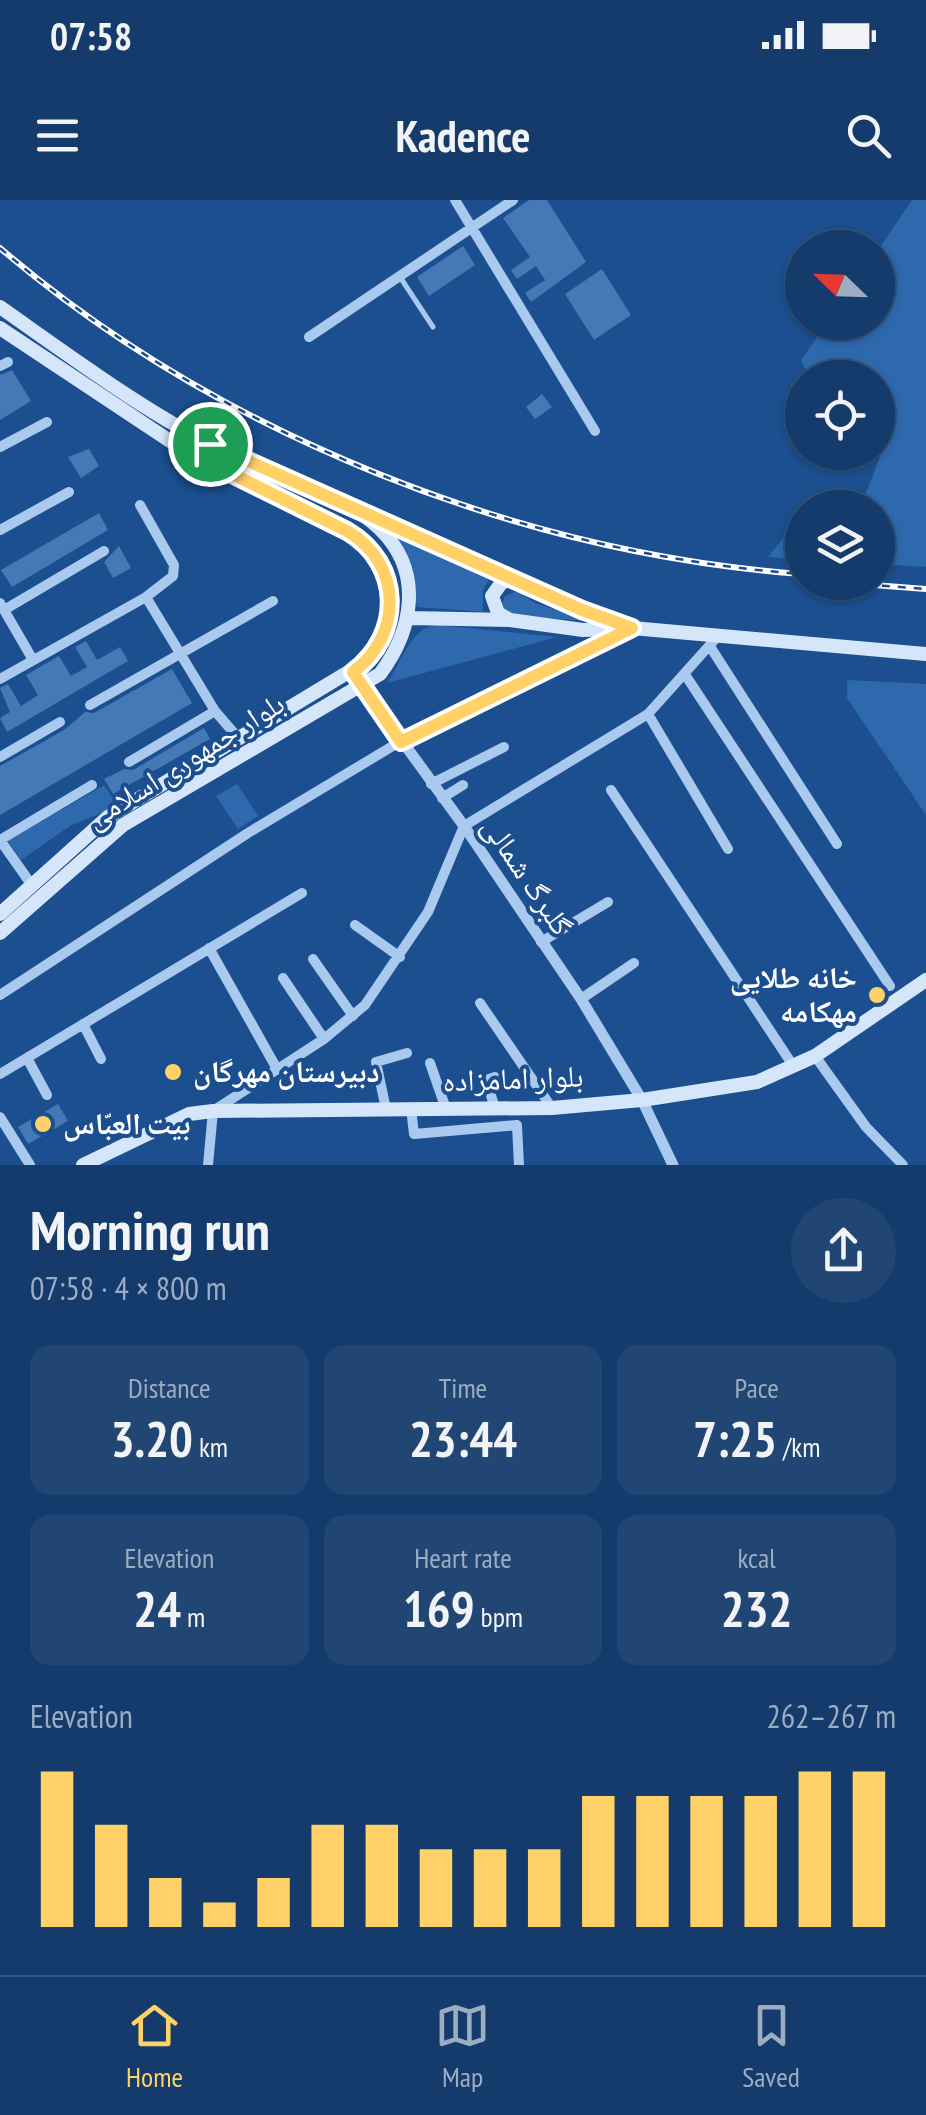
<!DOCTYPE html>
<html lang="en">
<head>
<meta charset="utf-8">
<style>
  body { margin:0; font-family:"PT Sans Narrow","Noto Naskh Arabic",sans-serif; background:#214673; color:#f1f3f6; height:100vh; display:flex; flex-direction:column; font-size:38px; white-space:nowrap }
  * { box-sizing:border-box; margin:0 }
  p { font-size:32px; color:#9dadc1 }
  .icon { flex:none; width:55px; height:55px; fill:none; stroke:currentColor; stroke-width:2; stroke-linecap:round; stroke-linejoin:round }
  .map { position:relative; height:965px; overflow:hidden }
  .details { display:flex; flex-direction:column; background:#143b6b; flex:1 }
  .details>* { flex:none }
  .needle { width:65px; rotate:293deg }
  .buttons { position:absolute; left:785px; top:30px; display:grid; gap:20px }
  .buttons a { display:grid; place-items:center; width:110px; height:110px; border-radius:50%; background:#143b6b; box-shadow:0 2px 8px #0004,0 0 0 2px #33557e; font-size:50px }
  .pin { position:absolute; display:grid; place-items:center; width:85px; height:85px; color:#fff; margin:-42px; border:5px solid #fff; border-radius:50%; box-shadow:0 2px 10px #0007 }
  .round { display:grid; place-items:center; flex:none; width:105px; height:105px; border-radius:52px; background:#214673 }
  .head { display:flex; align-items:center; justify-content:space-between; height:170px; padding:0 30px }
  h1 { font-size:55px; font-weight:700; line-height:75px }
  .metrics { display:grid; grid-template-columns:repeat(3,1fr); gap:15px; height:170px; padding:10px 30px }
  .metrics div { display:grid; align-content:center; border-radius:20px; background:#214673; text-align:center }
  .metrics b { font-size:50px; font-weight:700 }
  .metrics small { font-size:28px; font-weight:400 }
  .metrics p { font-size:28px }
  .chart { height:280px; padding:20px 30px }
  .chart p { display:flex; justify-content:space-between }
  .chart svg { width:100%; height:180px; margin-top:10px; stroke:#ffd166; stroke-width:6 }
  .status { display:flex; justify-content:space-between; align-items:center; height:70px; padding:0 50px; background:#143b6b; direction:ltr }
  .status svg { height:28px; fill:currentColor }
  header { display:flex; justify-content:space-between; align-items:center; height:130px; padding:0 30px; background:#143b6b; font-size:45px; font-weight:700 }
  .tabs { display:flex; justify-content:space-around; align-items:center; height:140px; border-top:2px solid #33557e; background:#143b6b; font-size:28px; color:#9dadc1 }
  .tabs a { display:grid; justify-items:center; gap:5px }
  .tabs .selected { color:#ffd166 }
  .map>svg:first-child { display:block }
  .green { fill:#2e69ad }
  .building { fill:#4478b7 }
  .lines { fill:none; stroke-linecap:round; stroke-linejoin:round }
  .service { stroke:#a9c9ee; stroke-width:5 }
  .minor { stroke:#a9c9ee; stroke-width:10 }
  .tertiary { stroke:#a9c9ee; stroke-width:11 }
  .secondary { stroke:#d6e6fa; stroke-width:14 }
  .rail-casing { stroke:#fff; stroke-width:6 }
  .rail { stroke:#1b4f8f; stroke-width:2.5; stroke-dasharray:8; stroke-linecap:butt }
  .route-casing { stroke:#fff; stroke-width:20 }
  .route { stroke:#ffd166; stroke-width:12 }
  .poi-dot { fill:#ffd166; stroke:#1b4f8f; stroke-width:4 }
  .labels { text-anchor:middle; stroke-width:8; stroke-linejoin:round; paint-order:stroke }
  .street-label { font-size:30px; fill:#fff; stroke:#1b4f8f }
  .poi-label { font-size:30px; font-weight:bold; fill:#fff; stroke:#1b4f8f; text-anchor:start }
</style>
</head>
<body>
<div class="status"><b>07:58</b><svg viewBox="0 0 49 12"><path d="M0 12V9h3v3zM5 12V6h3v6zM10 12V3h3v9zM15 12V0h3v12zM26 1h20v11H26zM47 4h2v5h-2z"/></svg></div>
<header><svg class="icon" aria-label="menu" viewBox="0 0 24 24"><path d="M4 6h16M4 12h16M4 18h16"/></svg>Kadence<svg class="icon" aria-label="search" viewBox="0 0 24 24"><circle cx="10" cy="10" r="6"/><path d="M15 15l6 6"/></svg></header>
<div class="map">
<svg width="926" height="965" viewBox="0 0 926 965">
  <rect width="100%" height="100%" fill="#1b4f8f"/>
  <path class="green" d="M912,0H926V367L878,364V308L861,307L889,232L878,235V178L809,177L801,160L827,123L878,122V50Z
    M802,329V359L768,357L788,332Z
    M392,335L489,380L483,390V412L417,407L409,365Z
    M517,391L535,403L595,422L514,415L501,407L505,396Z
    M438,425L557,437L387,483C402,462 410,426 438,425Z
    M847,480L926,484V615L847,498Z
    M237,584L258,616L238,629L216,596Z
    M104,585L118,606L70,626L21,660L8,641Z"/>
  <path class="building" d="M529,0H547L586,62L531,102L525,93L545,80L536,66L517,79L511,70L530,57L503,18Z
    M463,46L475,65L429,96L417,77Z
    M602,69L631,115L594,140L565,94Z
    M12,170L31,201L0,220V175Z
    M542,194L552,207L535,219L526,207Z
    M89,249L99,266L81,278L68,257Z
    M99,313L108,330L12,387L1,370Z
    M119,346L131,368L113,378L104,362Z
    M86,441L97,460L120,447L128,461L7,532L0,518L10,512L0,488L8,484L21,506L38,495L26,475L59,456L71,476L87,467L75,447Z
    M172,469L192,503L0,615V566L64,530L85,512L94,513Z
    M204,528L210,539L113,594L104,579L124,569L133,570Z
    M58,904L68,921L28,944L18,927Z"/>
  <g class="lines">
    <path class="service" d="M400,77L433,127"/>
    <path class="minor" d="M455,0L595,231
      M309,137L513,0
      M0,166L8,162
      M0,247L47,222
      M0,330L69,292
      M146,397L215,511L240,540
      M0,403L33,460
      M4,410L104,351
      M711,448L837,644
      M686,476L890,786
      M0,479L146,397L173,376L174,365L140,305
      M90,505L273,401
      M648,514L728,649
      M0,557L60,522
      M129,562L215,511
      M431,584L504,547
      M611,590L794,867
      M442,598L463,585
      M31,684L0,640L92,585
      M355,725L400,757
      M541,742L608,702
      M209,748L277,869
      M313,759L353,816
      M283,778L324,839
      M0,795L248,633L401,541L627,431
      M581,799L634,763
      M480,803L552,908
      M83,824L101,859
      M815,856L866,927L903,965
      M27,858L47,895
      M430,863L446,909
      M0,874L302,693
      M495,908L486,880L495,877
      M386,909L376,862L407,853
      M411,909L414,934L517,925L519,965
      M0,917L30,965
      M208,965L213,911L324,839L365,805L428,712L464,626L648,514L717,437"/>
    <path class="tertiary" d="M362,486L464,626L581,799L642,900L673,965"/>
    <path class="secondary" d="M0,107C74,159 149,215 231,255C279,279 341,291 380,329C424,372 413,430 380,474L123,625L0,733
      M0,128L173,243L359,338C396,370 400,422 370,459L108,617L0,714
      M374,317L625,426
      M410,418L510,420L583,430L632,428L926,454
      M510,420L498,413L492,396L502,382L515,380
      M83,965L189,914L213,911L552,908L642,900L757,882L815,856L926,780"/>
    <g class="rail-casing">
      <path id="rail" d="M0,48C218,234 517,353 802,374
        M834,382L926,389"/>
    </g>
    <use href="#rail" class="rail"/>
  </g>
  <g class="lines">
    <g class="route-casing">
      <path id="route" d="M210,244L582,410L632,428L401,542L353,472C403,435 403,364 347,331L202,259Z"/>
    </g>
    <use href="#route" class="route"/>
  </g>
  <g class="poi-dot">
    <circle cx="877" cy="795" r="10"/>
    <circle cx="173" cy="872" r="10"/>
    <circle cx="43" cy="924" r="10"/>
  </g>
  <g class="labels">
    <g class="street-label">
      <text transform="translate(185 561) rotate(-32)" y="10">بلوار جمهوری اسلامی</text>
      <text transform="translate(527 676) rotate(56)" y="10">گلبرگ شمالی</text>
      <text transform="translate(513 879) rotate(-2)" y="10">بلوار امامزاده</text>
    </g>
    <g class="poi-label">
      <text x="857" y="788" text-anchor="end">خانه طلایی<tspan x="857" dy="34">مهکامه</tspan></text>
      <text x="193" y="882">دبیرستان مهرگان</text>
      <text x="63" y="934">بیت العبّاس</text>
    </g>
  </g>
</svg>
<div class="buttons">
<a><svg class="needle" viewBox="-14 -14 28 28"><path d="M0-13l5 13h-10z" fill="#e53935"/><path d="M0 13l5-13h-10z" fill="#9dadc1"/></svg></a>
<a><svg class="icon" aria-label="locate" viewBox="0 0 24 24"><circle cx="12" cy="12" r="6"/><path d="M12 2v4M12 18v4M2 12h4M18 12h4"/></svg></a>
<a><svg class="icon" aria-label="layers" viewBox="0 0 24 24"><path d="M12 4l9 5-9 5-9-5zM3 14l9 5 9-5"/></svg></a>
</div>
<div class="pin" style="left:210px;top:244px;background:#1e9e55"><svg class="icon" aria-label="arrive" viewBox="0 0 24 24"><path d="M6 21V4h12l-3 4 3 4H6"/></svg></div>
</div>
<section class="details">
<div class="head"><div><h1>Morning run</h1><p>07:58 · 4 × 800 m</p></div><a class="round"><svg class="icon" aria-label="share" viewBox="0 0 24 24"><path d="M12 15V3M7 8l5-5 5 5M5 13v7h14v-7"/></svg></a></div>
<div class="metrics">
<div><p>Distance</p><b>3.20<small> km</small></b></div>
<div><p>Time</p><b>23:44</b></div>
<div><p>Pace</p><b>7:25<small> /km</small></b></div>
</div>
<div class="metrics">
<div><p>Elevation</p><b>24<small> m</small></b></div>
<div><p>Heart rate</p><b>169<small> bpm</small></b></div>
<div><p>kcal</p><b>232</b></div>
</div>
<div class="chart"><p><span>Elevation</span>262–267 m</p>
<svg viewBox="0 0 160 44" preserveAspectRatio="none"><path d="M5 44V6M15 44V19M25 44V32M35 44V38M45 44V32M55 44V19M65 44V19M75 44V25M85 44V25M95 44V25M105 44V12M115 44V12M125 44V12M135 44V12M145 44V6M155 44V6"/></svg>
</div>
</section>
<nav class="tabs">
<a class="selected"><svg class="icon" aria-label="home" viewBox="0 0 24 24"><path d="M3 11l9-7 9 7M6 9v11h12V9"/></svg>Home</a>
<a><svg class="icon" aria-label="map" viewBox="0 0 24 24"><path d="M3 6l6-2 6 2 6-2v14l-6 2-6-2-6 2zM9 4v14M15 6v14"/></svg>Map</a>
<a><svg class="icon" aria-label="saved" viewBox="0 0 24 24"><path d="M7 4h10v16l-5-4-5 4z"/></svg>Saved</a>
</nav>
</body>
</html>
